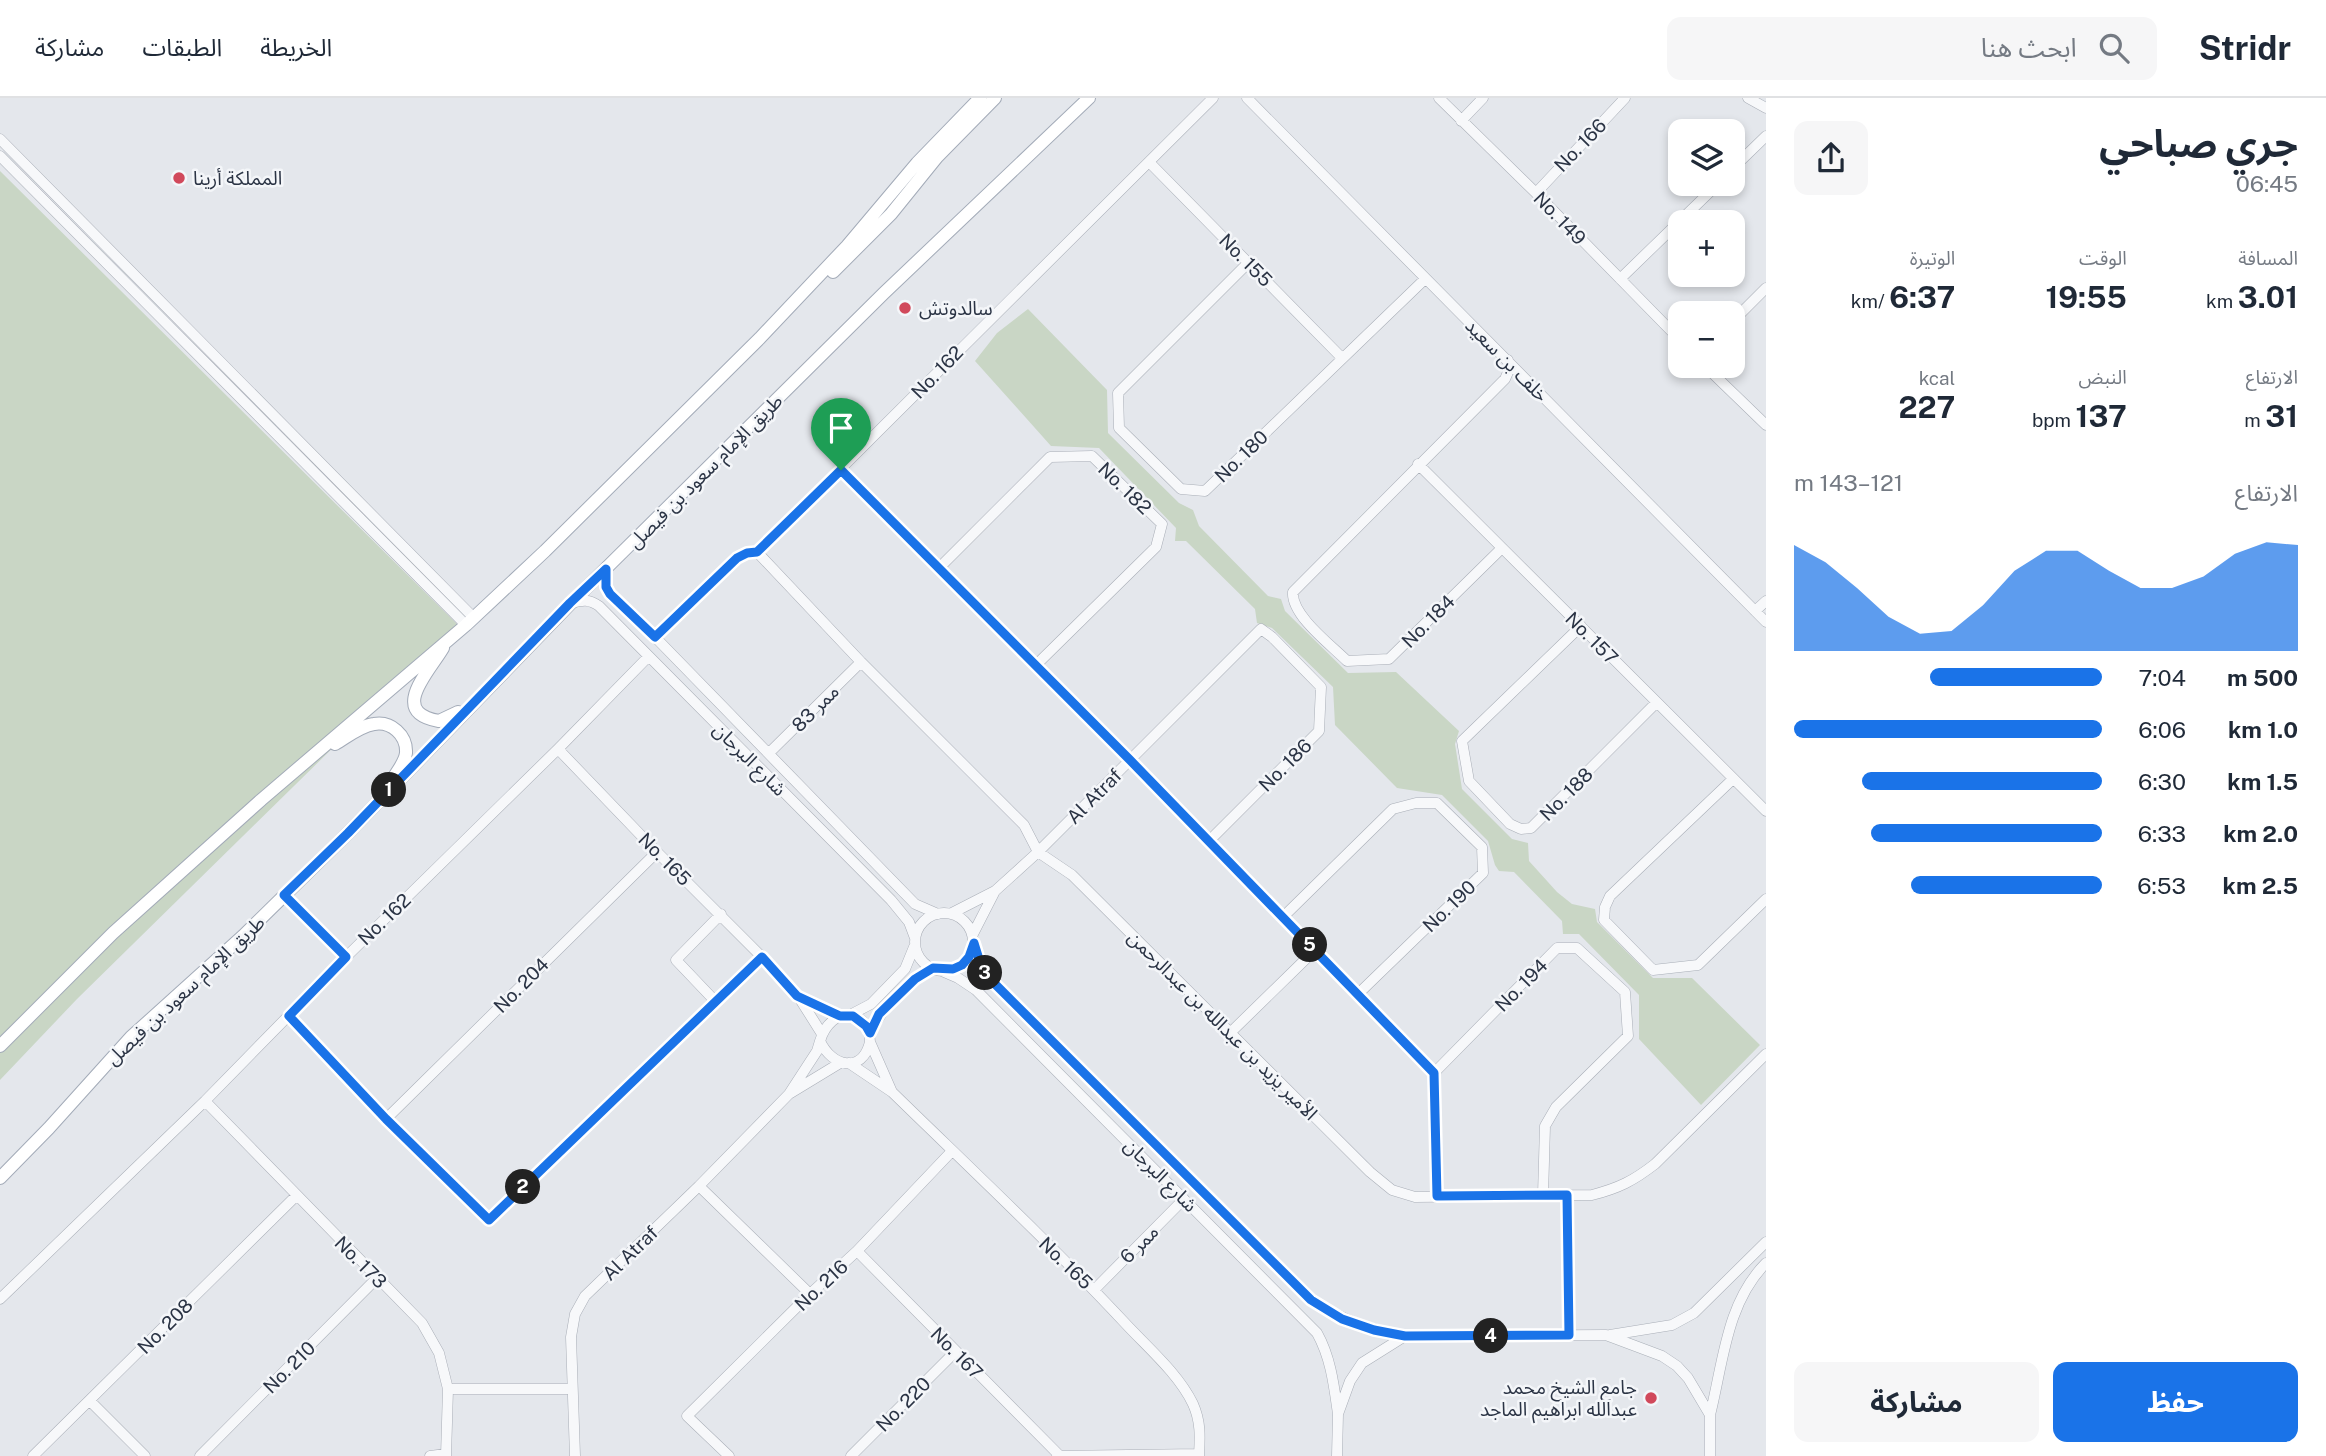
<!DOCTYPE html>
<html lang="ar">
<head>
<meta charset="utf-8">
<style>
  body { margin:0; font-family:"Public Sans","Noto Sans Arabic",sans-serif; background:#f6f6f7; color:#1f2937; direction:rtl; height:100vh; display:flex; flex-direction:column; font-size:26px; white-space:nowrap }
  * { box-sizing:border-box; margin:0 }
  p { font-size:23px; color:#747a83 }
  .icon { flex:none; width:38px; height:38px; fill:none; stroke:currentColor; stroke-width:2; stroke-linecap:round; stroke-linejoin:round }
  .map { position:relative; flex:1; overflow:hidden; direction:ltr }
  .sheet { display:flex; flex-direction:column; background:#fff; width:560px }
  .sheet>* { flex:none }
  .tools { position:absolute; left:1668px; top:21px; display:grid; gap:14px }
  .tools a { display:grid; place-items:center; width:77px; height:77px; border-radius:14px; background:#fff; box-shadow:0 4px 10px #0003; font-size:35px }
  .pin { position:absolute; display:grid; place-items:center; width:60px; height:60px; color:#fff; margin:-72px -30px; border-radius:50% 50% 50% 0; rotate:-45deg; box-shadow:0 0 7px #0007 }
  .pin .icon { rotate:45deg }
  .km { position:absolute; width:35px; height:35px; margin:-18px; border-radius:50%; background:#222; color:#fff; font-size:19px; line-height:35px; text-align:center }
  .round { display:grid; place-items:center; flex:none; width:74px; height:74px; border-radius:14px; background:#f6f6f7 }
  .summary { display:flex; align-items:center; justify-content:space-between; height:119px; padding:0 28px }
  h1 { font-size:38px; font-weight:700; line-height:52px }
  .stats { display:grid; grid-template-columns:repeat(3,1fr); gap:10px; height:119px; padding:7px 28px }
  .stats div { display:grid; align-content:center }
  .stats b { font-size:30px; font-weight:700 }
  .stats small { font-size:19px; font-weight:400 }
  .stats p { font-size:19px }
  .chart { height:196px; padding:14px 28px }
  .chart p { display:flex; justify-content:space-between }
  .chart svg { width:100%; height:126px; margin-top:7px; fill:#1a73e8; opacity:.7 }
  .primary-button { display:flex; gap:14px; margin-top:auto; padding:14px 28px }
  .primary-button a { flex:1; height:80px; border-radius:14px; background:#1a73e8; color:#fff; font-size:28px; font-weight:700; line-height:80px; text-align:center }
  .primary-button a+a { background:#f6f6f7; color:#1f2937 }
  ul { padding:0 28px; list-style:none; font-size:23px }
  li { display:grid; grid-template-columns:112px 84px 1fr; align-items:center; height:52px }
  li i { height:18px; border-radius:9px; background:#1a73e8 }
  header { display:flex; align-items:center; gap:42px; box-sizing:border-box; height:98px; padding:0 35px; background:#fff; border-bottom:2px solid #e0e1e3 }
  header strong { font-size:33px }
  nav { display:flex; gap:38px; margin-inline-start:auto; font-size:24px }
  .search { width:490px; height:63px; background:#f6f6f7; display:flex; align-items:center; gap:18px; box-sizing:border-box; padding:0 24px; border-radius:14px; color:#747a83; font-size:26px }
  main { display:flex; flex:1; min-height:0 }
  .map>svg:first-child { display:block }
  .green { fill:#c9d6c5 }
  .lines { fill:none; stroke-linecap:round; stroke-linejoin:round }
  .minor-casing { stroke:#a9aeb7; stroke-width:11 }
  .major-casing { stroke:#a3abb8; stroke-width:14 }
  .minor { stroke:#f7f8fa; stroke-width:10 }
  .major { stroke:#fff; stroke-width:12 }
  .route-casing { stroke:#fff; stroke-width:14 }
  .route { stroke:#1a73e8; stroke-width:9 }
  .poi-dot { fill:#d1495b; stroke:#f4f6f9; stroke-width:2.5 }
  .labels { text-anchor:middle; stroke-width:5; stroke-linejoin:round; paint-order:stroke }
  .street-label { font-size:19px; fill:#2b3445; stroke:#f4f6f9 }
  .poi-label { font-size:19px; fill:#2b3445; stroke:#f4f6f9; text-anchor:start }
</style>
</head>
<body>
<header>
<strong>Stridr</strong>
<div class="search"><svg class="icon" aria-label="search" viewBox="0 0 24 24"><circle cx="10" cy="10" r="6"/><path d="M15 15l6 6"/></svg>ابحث هنا</div>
<nav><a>الخريطة</a><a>الطبقات</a><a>مشاركة</a></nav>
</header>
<main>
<section class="sheet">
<div class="summary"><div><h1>جري صباحي</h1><p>06:45</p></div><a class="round"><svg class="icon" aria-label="share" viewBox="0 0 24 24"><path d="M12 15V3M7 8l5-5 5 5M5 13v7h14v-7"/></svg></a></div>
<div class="stats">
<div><p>المسافة</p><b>3.01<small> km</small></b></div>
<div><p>الوقت</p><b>19:55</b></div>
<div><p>الوتيرة</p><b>6:37<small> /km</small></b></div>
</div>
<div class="stats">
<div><p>الارتفاع</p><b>31<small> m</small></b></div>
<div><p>النبض</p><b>137<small> bpm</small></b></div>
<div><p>kcal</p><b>227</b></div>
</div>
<div class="chart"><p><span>الارتفاع</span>121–143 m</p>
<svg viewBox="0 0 160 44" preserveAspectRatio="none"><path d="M0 44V7L10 13L20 22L30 32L40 38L50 37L60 28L70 16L80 9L90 9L100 16L110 22L120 22L130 18L140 10L150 6L160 7V44z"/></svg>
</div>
<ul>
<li><b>500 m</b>7:04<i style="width:56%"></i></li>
<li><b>1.0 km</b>6:06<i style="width:100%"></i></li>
<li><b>1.5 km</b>6:30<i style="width:78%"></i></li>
<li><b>2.0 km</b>6:33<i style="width:75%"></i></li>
<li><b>2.5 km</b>6:53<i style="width:62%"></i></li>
</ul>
<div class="primary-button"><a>حفظ</a><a>مشاركة</a></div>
</section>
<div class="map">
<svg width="1766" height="1358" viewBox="0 0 1766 1358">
  <rect width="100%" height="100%" fill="#e4e7ec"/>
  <path class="green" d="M0,73L458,527L77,901L0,982Z
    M1028,211L1107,292L1108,335L1179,405L1193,412L1199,428L1268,498L1281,501L1285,513L1348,575L1396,574L1459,633L1455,646L1462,691L1512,741L1528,745L1529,763L1557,794L1572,806L1595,811L1597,824L1653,880H1692L1760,947L1701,1007L1639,941V897L1579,836H1563L1562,823L1514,774L1499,773L1495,767L1488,743L1442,697L1397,690L1335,627L1333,589L1272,530L1257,525L1255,511L1186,443H1175L1176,430L1099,350L1051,348L975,263L997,235Z"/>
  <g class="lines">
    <g class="minor-casing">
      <path id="minor" d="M1247,0L1766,524
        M1439,0L1536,95L1680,242
        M1748,0L1766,10
        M1461,23L1483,0
        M0,41L474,520
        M0,58L466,527
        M1150,65L1342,260
        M1732,71L1766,38
        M1536,95L1625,0
        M1249,164L1118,295L1119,330L1181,391L1205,393L1425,181
        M1620,181L1718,86
        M1732,224L1766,190
        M1705,268L1766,327
        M1418,366L1766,713
        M841,372L1130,662L1434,975
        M1502,450L1389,561L1347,563C1331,547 1291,517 1293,494L1505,281L1509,272L1508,262
        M757,454L861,564L1024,727L1038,754L1072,777L1370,1074L1392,1092L1415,1099L1592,1097C1619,1090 1633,1083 1655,1066L1766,956
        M940,469L1050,359L1092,358L1162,426L1156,449L1036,567
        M606,471V489L610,496L655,539L915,806L938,816
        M571,505C583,502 589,501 599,508L891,802L909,824L915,840
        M1755,513L1766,503
        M1581,528L1462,643L1469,683L1510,726L1521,731L1531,730L1656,605
        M655,539L737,460L747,455L757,454L1213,0
        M558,651L657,754L762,859L797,898L840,918
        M769,655L861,564
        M1733,681L1610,798L1605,809L1604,822L1653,872L1698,867L1766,801
        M995,793L1038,754L1261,531L1272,539L1321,589L1319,633L1209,743
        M284,798L346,859
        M915 844a29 29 0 1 1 58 0a29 29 0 1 1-58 0Z
        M952,815L995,793L973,836
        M1282,820L1393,711L1416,705H1437L1482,749L1483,775L1358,896
        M974,845L982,871L991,882L1311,1202C1345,1223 1366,1231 1405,1238
        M937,871L958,880L976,892L1317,1235C1331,1260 1334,1288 1338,1316
        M798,898L822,936
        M715,903L676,862L721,816
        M850,917L871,906L905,871L914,849
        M289,918L386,1021L489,1122L762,859
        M1231,934L1315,852
        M870,935C883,909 906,884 933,870
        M820,943L817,953L789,996L840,965
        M849,965L892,994L870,944C869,909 831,907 820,943C832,969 862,976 870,944
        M892,994C970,1070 1050,1145 1124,1224C1147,1249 1178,1275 1193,1306C1201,1324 1200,1339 1199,1358
        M205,1003L422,1225L439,1255L448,1291L446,1358
        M386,1021L657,754
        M699,1088L810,1196
        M1567,1097L1569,1237
        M1437,1098L1434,975L1557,850H1577L1625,894L1628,938L1556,1009L1545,1028L1543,1097
        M857,1153L1059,1357
        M1094,1192L1184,1101
        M0,1201L205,1003L346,859L558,651L648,559
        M1610,1237L1672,1227L1694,1215L1766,1144
        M448,1291H572
        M90,1303L145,1358
        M1710,1317C1723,1266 1726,1205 1766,1165
        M33,1358L296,1098
        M200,1358L377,1180
        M430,1358L446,1356
        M575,1358L571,1239L575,1216L585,1198L699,1088L789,996
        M729,1358L687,1318L810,1196L857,1153L952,1053
        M851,1358L955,1254
        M1057,1358L1199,1356
        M1337,1358L1338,1316L1350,1283L1362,1265L1405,1238L1606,1237L1662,1258L1677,1268L1688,1280L1710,1317V1358"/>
    </g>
    <g class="major-casing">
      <path id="major" d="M833,174L891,116L937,59L995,0
        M443,550C429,574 388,614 439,623L458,614
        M335,646C347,639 360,628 374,626C391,623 407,637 406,655C405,664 398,672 394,679
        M0,948L113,835L261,702L466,527L545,453L760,240L847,148L917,65L980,0
        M0,1080L49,1030L131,939L243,838L348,735L571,505L884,195L1089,0"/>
    </g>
    <use href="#minor" class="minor"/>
    <use href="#major" class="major"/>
  </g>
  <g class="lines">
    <g class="route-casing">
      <path id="route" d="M841,372L1130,662L1434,975L1437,1098L1567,1097L1569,1237L1405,1238L1374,1232L1342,1221L1311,1202L991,882L982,871L974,845L969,859L962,867L953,871L933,870L915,881L879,916L870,935L866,928L853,918H840L797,898L762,859L489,1122L386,1021L289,918L346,859L284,797L348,735L570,505L606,471V489L610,496L655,539L737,460L747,455L757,454Z"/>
    </g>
    <use href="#route" class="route"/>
  </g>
  <g class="poi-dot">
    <circle cx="179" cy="80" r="7"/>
    <circle cx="905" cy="210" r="7"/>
    <circle cx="1651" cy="1300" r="7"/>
  </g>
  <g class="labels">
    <g class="street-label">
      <text transform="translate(1580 47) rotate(-46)" y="7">No. 166</text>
      <text transform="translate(1560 120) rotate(46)" y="7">No. 149</text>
      <text transform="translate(1246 162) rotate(45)" y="7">No. 155</text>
      <text transform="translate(1507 262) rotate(45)" y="7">خلف بن سعيد</text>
      <text transform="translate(937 274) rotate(-46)" y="7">No. 162</text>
      <text transform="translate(1241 358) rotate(-44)" y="7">No. 180</text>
      <text transform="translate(705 373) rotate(-45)" y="7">طريق الإمام سعود بن فيصل</text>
      <text transform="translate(1125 390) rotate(44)" y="7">No. 182</text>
      <text transform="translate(1428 523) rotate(-45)" y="7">No. 184</text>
      <text transform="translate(1592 540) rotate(45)" y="7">No. 157</text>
      <text transform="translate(815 610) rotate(-45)" y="7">ممر 83</text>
      <text transform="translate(750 661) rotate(45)" y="7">شارع البرجان</text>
      <text transform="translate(1285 667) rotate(-45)" y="7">No. 186</text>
      <text transform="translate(1566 696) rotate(-45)" y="7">No. 188</text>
      <text transform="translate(1094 698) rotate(-45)" y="7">Al Atraf</text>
      <text transform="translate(665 761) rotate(45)" y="7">No. 165</text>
      <text transform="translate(1449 808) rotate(-44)" y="7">No. 190</text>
      <text transform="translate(384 821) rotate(-44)" y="7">No. 162</text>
      <text transform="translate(521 887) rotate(-45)" y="7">No. 204</text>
      <text transform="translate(1521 887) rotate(-45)" y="7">No. 194</text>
      <text transform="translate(185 892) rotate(-43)" y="7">طريق الإمام سعود بن فيصل</text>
      <text transform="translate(1223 927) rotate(45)" y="7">الأمير يزيد بن عبدالله بن عبدالرحمن</text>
      <text transform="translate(1161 1077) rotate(45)" y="7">شارع البرجان</text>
      <text transform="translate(1139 1146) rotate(-45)" y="7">ممر 6</text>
      <text transform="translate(630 1155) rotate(-44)" y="7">Al Atraf</text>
      <text transform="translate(361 1164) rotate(45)" y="7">No. 173</text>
      <text transform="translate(1066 1165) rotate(44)" y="7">No. 165</text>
      <text transform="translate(821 1187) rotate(-43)" y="7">No. 216</text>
      <text transform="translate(165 1228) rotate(-45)" y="7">No. 208</text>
      <text transform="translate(957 1255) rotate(45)" y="7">No. 167</text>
      <text transform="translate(289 1269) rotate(-45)" y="7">No. 210</text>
      <text transform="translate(903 1306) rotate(-45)" y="7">No. 220</text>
    </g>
    <g class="poi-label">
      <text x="193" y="87">المملكة أرينا</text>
      <text x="919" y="217">سالدوتش</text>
      <text x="1637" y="1296" text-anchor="end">جامع الشيخ محمد<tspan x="1637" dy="22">عبدالله ابراهيم الماجد</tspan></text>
    </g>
  </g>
</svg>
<div class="tools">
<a><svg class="icon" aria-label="layers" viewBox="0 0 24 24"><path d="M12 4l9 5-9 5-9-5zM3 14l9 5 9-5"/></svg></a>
<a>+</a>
<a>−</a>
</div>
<div class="pin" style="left:841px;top:372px;background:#1e9e55"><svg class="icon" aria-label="arrive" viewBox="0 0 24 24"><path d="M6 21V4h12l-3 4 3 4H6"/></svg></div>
<b class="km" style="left:389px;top:692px">1</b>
<b class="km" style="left:523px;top:1089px">2</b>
<b class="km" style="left:985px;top:875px">3</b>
<b class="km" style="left:1491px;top:1238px">4</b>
<b class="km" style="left:1310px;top:847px">5</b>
</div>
</main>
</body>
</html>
